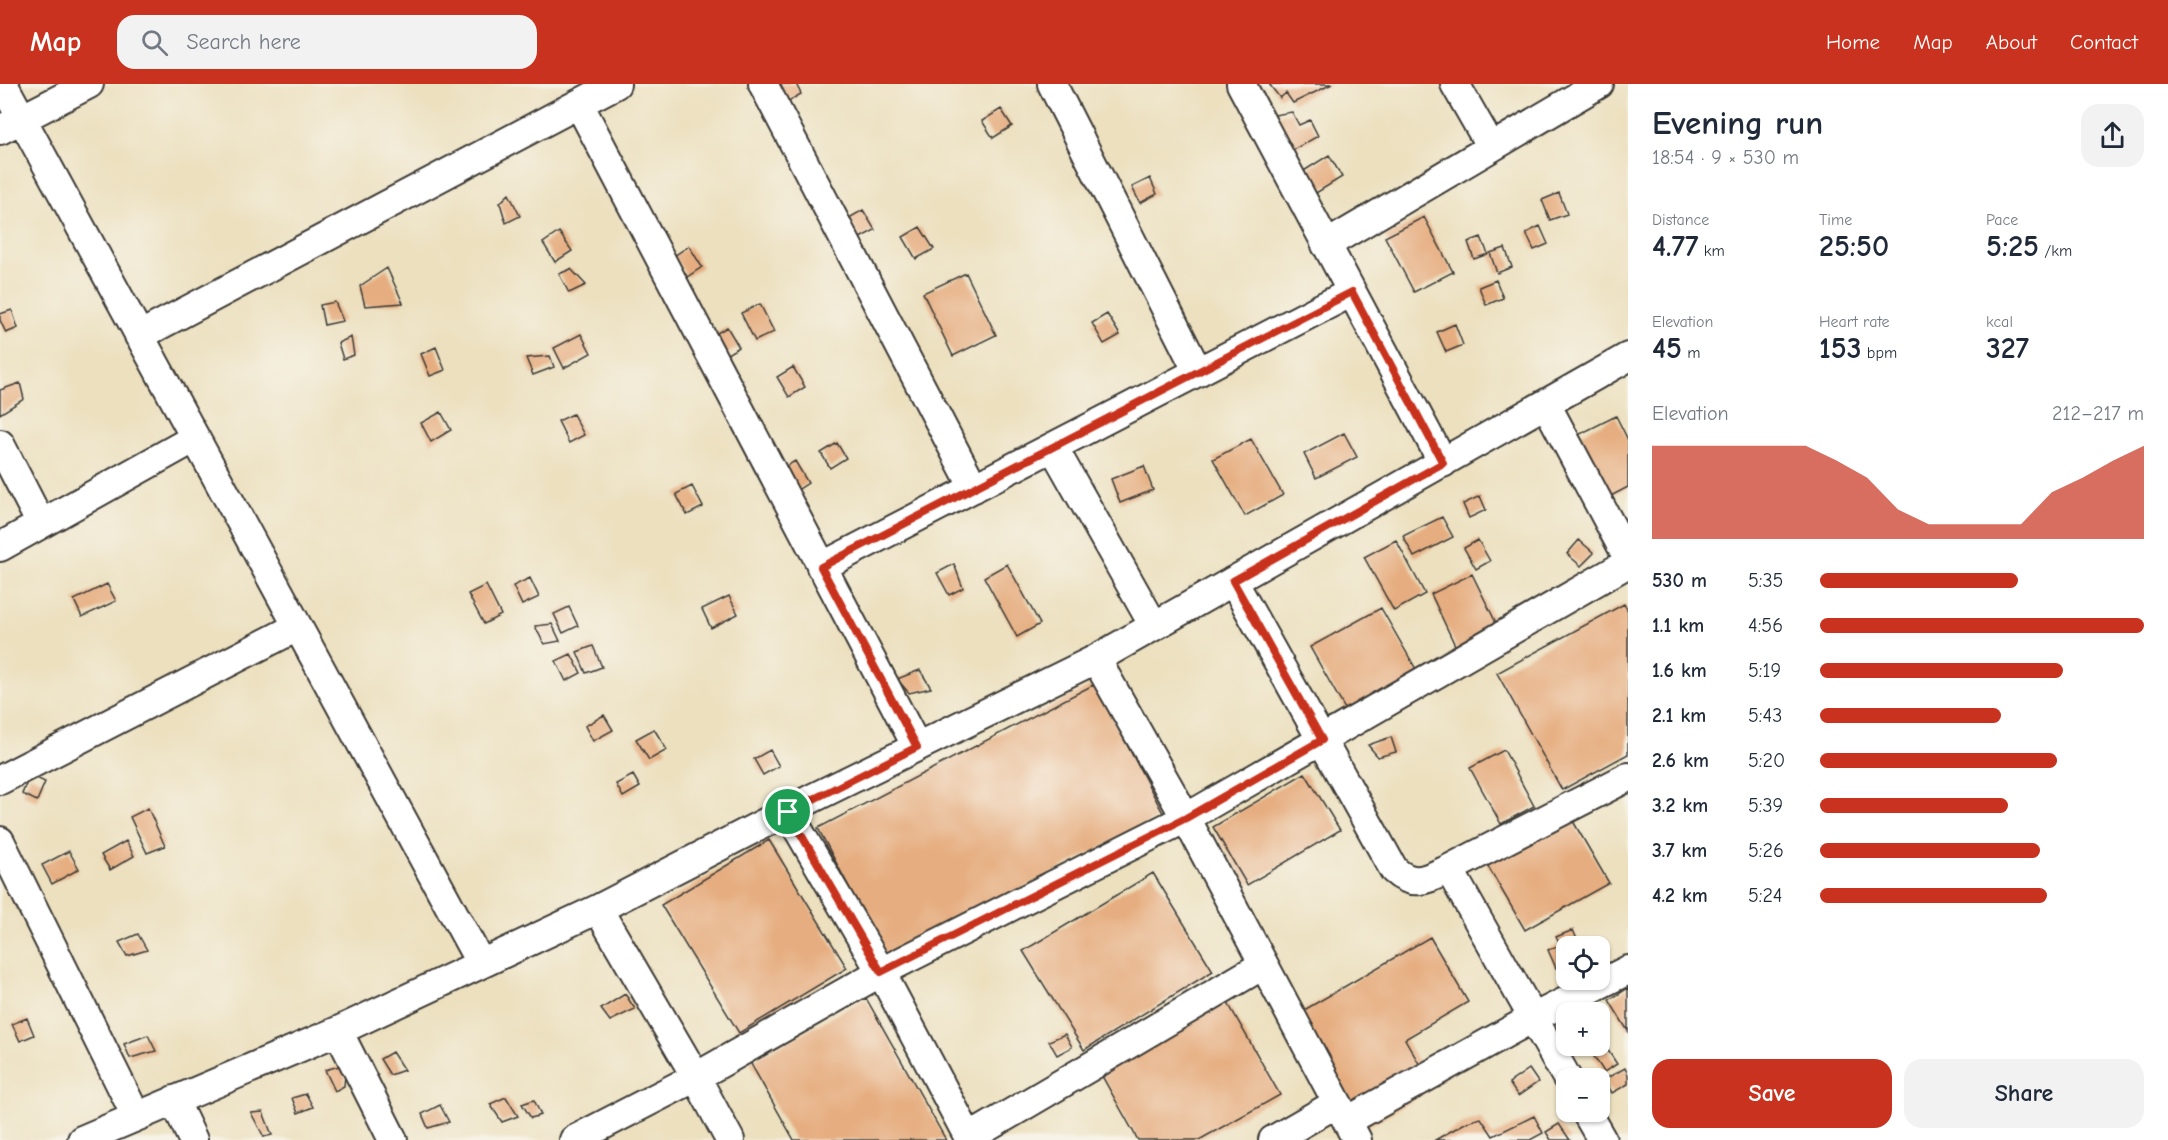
<!DOCTYPE html>
<html lang="en">
<head>
<meta charset="utf-8">
<style>
  body { margin:0; font-family:"Comic Neue",sans-serif; background:#f2f2f3; color:#1f2937; height:100vh; display:flex; flex-direction:column; font-size:22px; white-space:nowrap }
  * { box-sizing:border-box; margin:0 }
  p { font-size:20px; color:#747a83 }
  .icon { flex:none; width:33px; height:33px; fill:none; stroke:currentColor; stroke-width:2; stroke-linecap:round; stroke-linejoin:round }
  .map { position:relative; flex:1; overflow:hidden }
  .sheet { display:flex; flex-direction:column; background:#fff; width:540px }
  .sheet>* { flex:none }
  .controls { position:absolute; left:1556px; top:852px; display:grid; gap:12px }
  .controls a { display:grid; place-items:center; width:54px; height:54px; border-radius:12px; background:#fff; box-shadow:0 2px 4px #0004; font-size:30px }
  .pin { position:absolute; display:grid; place-items:center; width:51px; height:51px; color:#fff; margin:-26px; border:3px solid #fff; border-radius:50%; box-shadow:0 2px 6px #0007 }
  .round { display:grid; place-items:center; flex:none; width:63px; height:63px; border-radius:18px; background:#f2f2f3 }
  .headline { display:flex; align-items:center; justify-content:space-between; height:102px; padding:0 24px }
  h1 { font-size:33px; font-weight:700; line-height:45px }
  .figures { display:grid; grid-template-columns:repeat(3,1fr); gap:9px; height:102px; padding:6px 24px }
  .figures div { display:grid; align-content:center }
  .figures b { font-size:30px; font-weight:700 }
  .figures small { font-size:16px; font-weight:400 }
  .figures p { font-size:16px }
  .chart { height:168px; padding:12px 24px }
  .chart p { display:flex; justify-content:space-between }
  .chart svg { width:100%; height:108px; margin-top:6px; fill:#c8321e; opacity:.7 }
  .cta { display:flex; gap:12px; margin-top:auto; padding:12px 24px }
  .cta a { flex:1; height:69px; border-radius:18px; background:#c8321e; color:#fff; font-size:24px; font-weight:700; line-height:69px; text-align:center }
  .cta a+a { background:#f2f2f3; color:#1f2937 }
  ul { padding:0 24px; list-style:none; font-size:20px }
  li { display:grid; grid-template-columns:96px 72px 1fr; align-items:center; height:45px }
  li i { height:15px; border-radius:8px; background:#c8321e }
  header { display:flex; align-items:center; gap:36px; box-sizing:border-box; height:84px; padding:0 30px; background:#c8321e; color:#fff }
  header strong { font-size:28px }
  nav { display:flex; gap:33px; margin-inline-start:auto; font-size:21px }
  .search { width:420px; height:54px; background:#f2f2f3; display:flex; align-items:center; gap:15px; box-sizing:border-box; padding:0 21px; border-radius:18px; color:#747a83; font-size:22px }
  main { display:flex; flex:1; min-height:0 }
  .map>svg:first-child { display:block }
  .building { fill:#e6ad80 }
  .lines { fill:none; stroke-linecap:round; stroke-linejoin:round }
  .minor-casing { stroke:#3b3934; stroke-width:32 }
  .minor { stroke:#fff; stroke-width:28 }
  .route-casing { stroke:#fff; stroke-width:12 }
  .route { stroke:#c8321e; stroke-width:8 }
</style>
</head>
<body>
<header>
<strong>Map</strong>
<div class="search"><svg class="icon" aria-label="search" viewBox="0 0 24 24"><circle cx="10" cy="10" r="6"/><path d="M15 15l6 6"/></svg>Search here</div>
<nav><a>Home</a><a>Map</a><a>About</a><a>Contact</a></nav>
</header>
<main>
<div class="map">
<svg width="1628" height="1056" viewBox="0 0 1628 1056">
  <rect width="100%" height="100%" fill="#f7f3e8"/>
  <filter id="ink" filterUnits="userSpaceOnUse"><feTurbulence type="fractalNoise" baseFrequency=".0167" numOctaves="2"/><feDisplacementMap in="SourceGraphic" scale="12" xChannelSelector="R" yChannelSelector="G"/><feConvolveMatrix kernelMatrix="1 2 1 2 8 2 1 2 1" color-interpolation-filters="sRGB"/></filter>
  <filter id="wash" filterUnits="userSpaceOnUse"><feTurbulence type="fractalNoise" baseFrequency=".008" numOctaves="4" result="noise"/><feDisplacementMap in="SourceGraphic" scale="24" xChannelSelector="R" yChannelSelector="G"/><feGaussianBlur stdDeviation="1.35" result="paint"/><feColorMatrix in="noise" values="0 0 0 0 0 0 0 0 0 0 0 0 0 0 0 0 0 1.4 0 .05"/><feComposite in="paint" operator="in"/></filter>
  <g filter="url(#wash)">
    <rect width="100%" height="100%" fill="#ece0bf"/>
    <g id="blocks">
      <path class="building" d="M782,0H796L801,10L785,19L776,3Z
        M1269,0H1332L1293,19L1286,9L1280,14Z
        M1001,25L1012,42L993,54L982,37Z
        M1292,28L1299,41L1310,36L1318,52L1293,66L1274,31Z
        M1329,71L1342,93L1316,109L1302,88Z
        M1150,94L1157,110L1140,119L1132,103Z
        M1559,109L1567,130L1550,136L1542,116Z
        M509,110L520,132L506,139L500,119Z
        M863,126L875,146L860,154L849,134Z
        M1424,133L1453,188L1414,208L1385,153Z
        M1540,142L1548,160L1534,166L1526,149Z
        M920,143L934,165L916,175L903,153Z
        M559,148L572,167L555,178L543,159Z
        M1481,153L1488,170L1474,175L1468,158Z
        M689,162L702,183L687,193L674,172Z
        M1505,164L1512,183L1497,189L1490,169Z
        M387,184L403,219L365,222L360,202Z
        M571,185L586,201L569,209L559,190Z
        M966,189L996,251L953,272L923,209Z
        M1496,196L1503,214L1486,221L1479,203Z
        M335,218L343,237L324,241L320,221Z
        M760,220L774,248L755,257L741,229Z
        M12,226L18,244L6,249L0,236V230Z
        M1107,230L1120,251L1104,260L1092,239Z
        M1455,240L1463,261L1446,268L1437,248Z
        M727,243L739,263L724,272L712,252Z
        M581,250L591,269L564,284L554,264Z
        M351,253L354,271L343,275L338,259Z
        M436,263L445,286L430,292L421,270Z
        M550,272L554,283L533,291L526,274Z
        M793,283L805,303L789,313L777,293Z
        M20,299L24,315L0,330V306Z
        M441,328L451,346L431,358L421,339Z
        M573,330L584,351L569,359L558,337Z
        M1616,332L1628,356V403L1609,413L1578,351Z
        M1344,349L1357,373L1316,394L1304,370Z
        M1251,355L1283,411L1245,432L1213,375Z
        M837,359L846,374L830,384L821,369Z
        M795,377L808,399L793,409L780,386Z
        M1144,382L1153,406L1120,419L1111,395Z
        M692,402L703,423L687,431L676,410Z
        M1480,412L1486,426L1469,434L1463,420Z
        M1442,433L1453,453L1414,473L1403,452Z
        M1396,456L1425,510L1394,527L1364,473Z
        M1478,456L1490,477L1476,485L1464,464Z
        M1579,456L1594,469L1581,482L1567,470Z
        M954,480L963,504L949,511L937,489Z
        M1007,480L1040,540L1017,553L984,493Z
        M1472,490L1502,551L1460,572L1431,510Z
        M530,494L539,513L522,521L513,502Z
        M107,500L116,517L82,533L74,516Z
        M486,501L501,531L484,540L468,510Z
        M729,512L738,530L711,544L702,525Z
        M1624,520L1628,527V670L1562,706L1497,589Z
        M569,523L578,542L563,549L554,530Z
        M1381,524L1421,594L1350,634L1310,563Z
        M552,540L560,557L544,560L535,542Z
        M593,562L602,583L586,589L577,568Z
        M571,570L581,589L566,597L556,577Z
        M920,586L931,604L909,609L897,595Z
        M1095,600L1164,731L887,875L818,744Z
        M604,631L613,646L593,657L585,642Z
        M654,645L667,666L649,676L636,655Z
        M1391,653L1396,668L1378,673L1368,661Z
        M770,666L779,682L763,691L754,675Z
        M1504,666L1534,722L1501,740L1470,684Z
        M1305,689L1340,746L1247,801L1213,743Z
        M30,691L45,698L37,717L22,710Z
        M633,691L640,703L623,713L616,700Z
        M148,724L165,762L147,769L130,733Z
        M1570,732L1609,799L1525,846L1486,779Z
        M769,756L847,884L739,949L661,821Z
        M126,757L134,772L110,786L101,771Z
        M69,767L79,785L52,800L42,781Z
        M1153,789L1213,887L1084,966L1023,867Z
        M1573,846L1580,862H1566V880L1556,884L1548,866L1560,861L1556,853Z
        M138,850L147,866L127,872L119,858Z
        M1430,853L1468,918L1405,955L1433,1004L1366,1043L1299,929Z
        M1628,904V947L1609,916Z
        M1220,905L1280,1011L1199,1056H1138L1093,976Z
        M625,910L635,925L610,937L601,925Z
        M866,914L946,1056H794L750,978Z
        M27,934L34,951L20,957L12,940Z
        M1566,937V965L1554,945Z
        M1065,950L1072,963L1057,971L1049,957Z
        M148,951L156,967L130,974L124,960Z
        M1605,962L1617,980L1604,988L1593,971Z
        M392,968L404,986L390,991L380,975Z
        M346,980L344,1002L335,1007L325,986Z
        M1625,984L1628,991V1000L1612,1009L1605,995Z
        M1529,985L1538,998L1518,1012L1509,999Z
        M306,1010L313,1023L298,1029L292,1014Z
        M506,1013L518,1032L502,1038L490,1020Z
        M534,1016L541,1031L531,1034L522,1020Z
        M440,1021L449,1038L428,1044L422,1030Z
        M263,1028L272,1051L264,1053L251,1029Z
        M1534,1032L1543,1049L1530,1056H1435L1467,1038L1481,1034L1493,1052Z
        M1559,1040L1570,1056H1551L1546,1048Z"/>
    </g>
  </g>
  <g filter="url(#ink)">
    <use href="#blocks" fill-opacity="0" stroke="#3b3934" stroke-width="1.5"/>
    <g class="lines">
      <g class="minor-casing">
        <path id="minor" d="M3,0L481,880
          M763,0L974,404
          M1052,0L1198,288
          M1241,0L1443,379
          M1455,0L1491,63
          M579,20L917,663
          M0,46L89,0
          M1326,161L1599,0
          M139,252L616,0
          M1546,320L1628,474
          M0,360L41,440
          M1053,363L1154,542
          M0,463L195,354
          M821,483L1352,208
          M1233,497L1394,786C1414,804 1427,795 1449,785L1628,693
          M1096,575L1186,734L1357,1056
          M0,696L297,543
          M788,728L881,888L970,1056
          M0,757L136,1032
          M1449,785L1567,994
          M598,825L696,993L730,1056
          M338,947L393,1056
          M174,1016L193,1056
          M1586,1028L1602,1056
          M1347,1037L1533,934L1628,886
          M969,1054L1263,881
          M82,1056L338,947L598,825L813,714L1096,575L1628,273
          M574,1056L696,993L881,888L1186,734L1628,479
          M1273,1056L1337,1019"/>
      </g>
      <use href="#minor" class="minor"/>
    </g>
  </g>
  <g class="lines" filter="url(#ink)">
    <g class="route-casing">
      <path id="route" d="M1352,208L1443,379L1233,497L1322,656L1186,734L881,888L788,728L917,663L821,483Z"/>
    </g>
    <use href="#route" class="route"/>
  </g>
</svg>
<div class="controls">
<a><svg class="icon" aria-label="locate" viewBox="0 0 24 24"><circle cx="12" cy="12" r="6"/><path d="M12 2v4M12 18v4M2 12h4M18 12h4"/></svg></a>
<a>+</a>
<a>−</a>
</div>
<div class="pin" style="left:788px;top:728px;background:#1e9e55"><svg class="icon" aria-label="arrive" viewBox="0 0 24 24"><path d="M6 21V4h12l-3 4 3 4H6"/></svg></div>
</div>
<section class="sheet">
<div class="headline"><div><h1>Evening run</h1><p>18:54 · 9 × 530 m</p></div><a class="round"><svg class="icon" aria-label="share" viewBox="0 0 24 24"><path d="M12 15V3M7 8l5-5 5 5M5 13v7h14v-7"/></svg></a></div>
<div class="figures">
<div><p>Distance</p><b>4.77<small> km</small></b></div>
<div><p>Time</p><b>25:50</b></div>
<div><p>Pace</p><b>5:25<small> /km</small></b></div>
</div>
<div class="figures">
<div><p>Elevation</p><b>45<small> m</small></b></div>
<div><p>Heart rate</p><b>153<small> bpm</small></b></div>
<div><p>kcal</p><b>327</b></div>
</div>
<div class="chart"><p><span>Elevation</span>212–217 m</p>
<svg viewBox="0 0 160 44" preserveAspectRatio="none"><path d="M0 44V6L10 6L20 6L30 6L40 6L50 6L60 12L70 19L80 32L90 38L100 38L110 38L120 38L130 25L140 19L150 12L160 6V44z"/></svg>
</div>
<ul>
<li><b>530 m</b>5:35<i style="width:61%"></i></li>
<li><b>1.1 km</b>4:56<i style="width:100%"></i></li>
<li><b>1.6 km</b>5:19<i style="width:75%"></i></li>
<li><b>2.1 km</b>5:43<i style="width:56%"></i></li>
<li><b>2.6 km</b>5:20<i style="width:73%"></i></li>
<li><b>3.2 km</b>5:39<i style="width:58%"></i></li>
<li><b>3.7 km</b>5:26<i style="width:68%"></i></li>
<li><b>4.2 km</b>5:24<i style="width:70%"></i></li>
</ul>
<div class="cta"><a>Save</a><a>Share</a></div>
</section>
</main>
</body>
</html>
